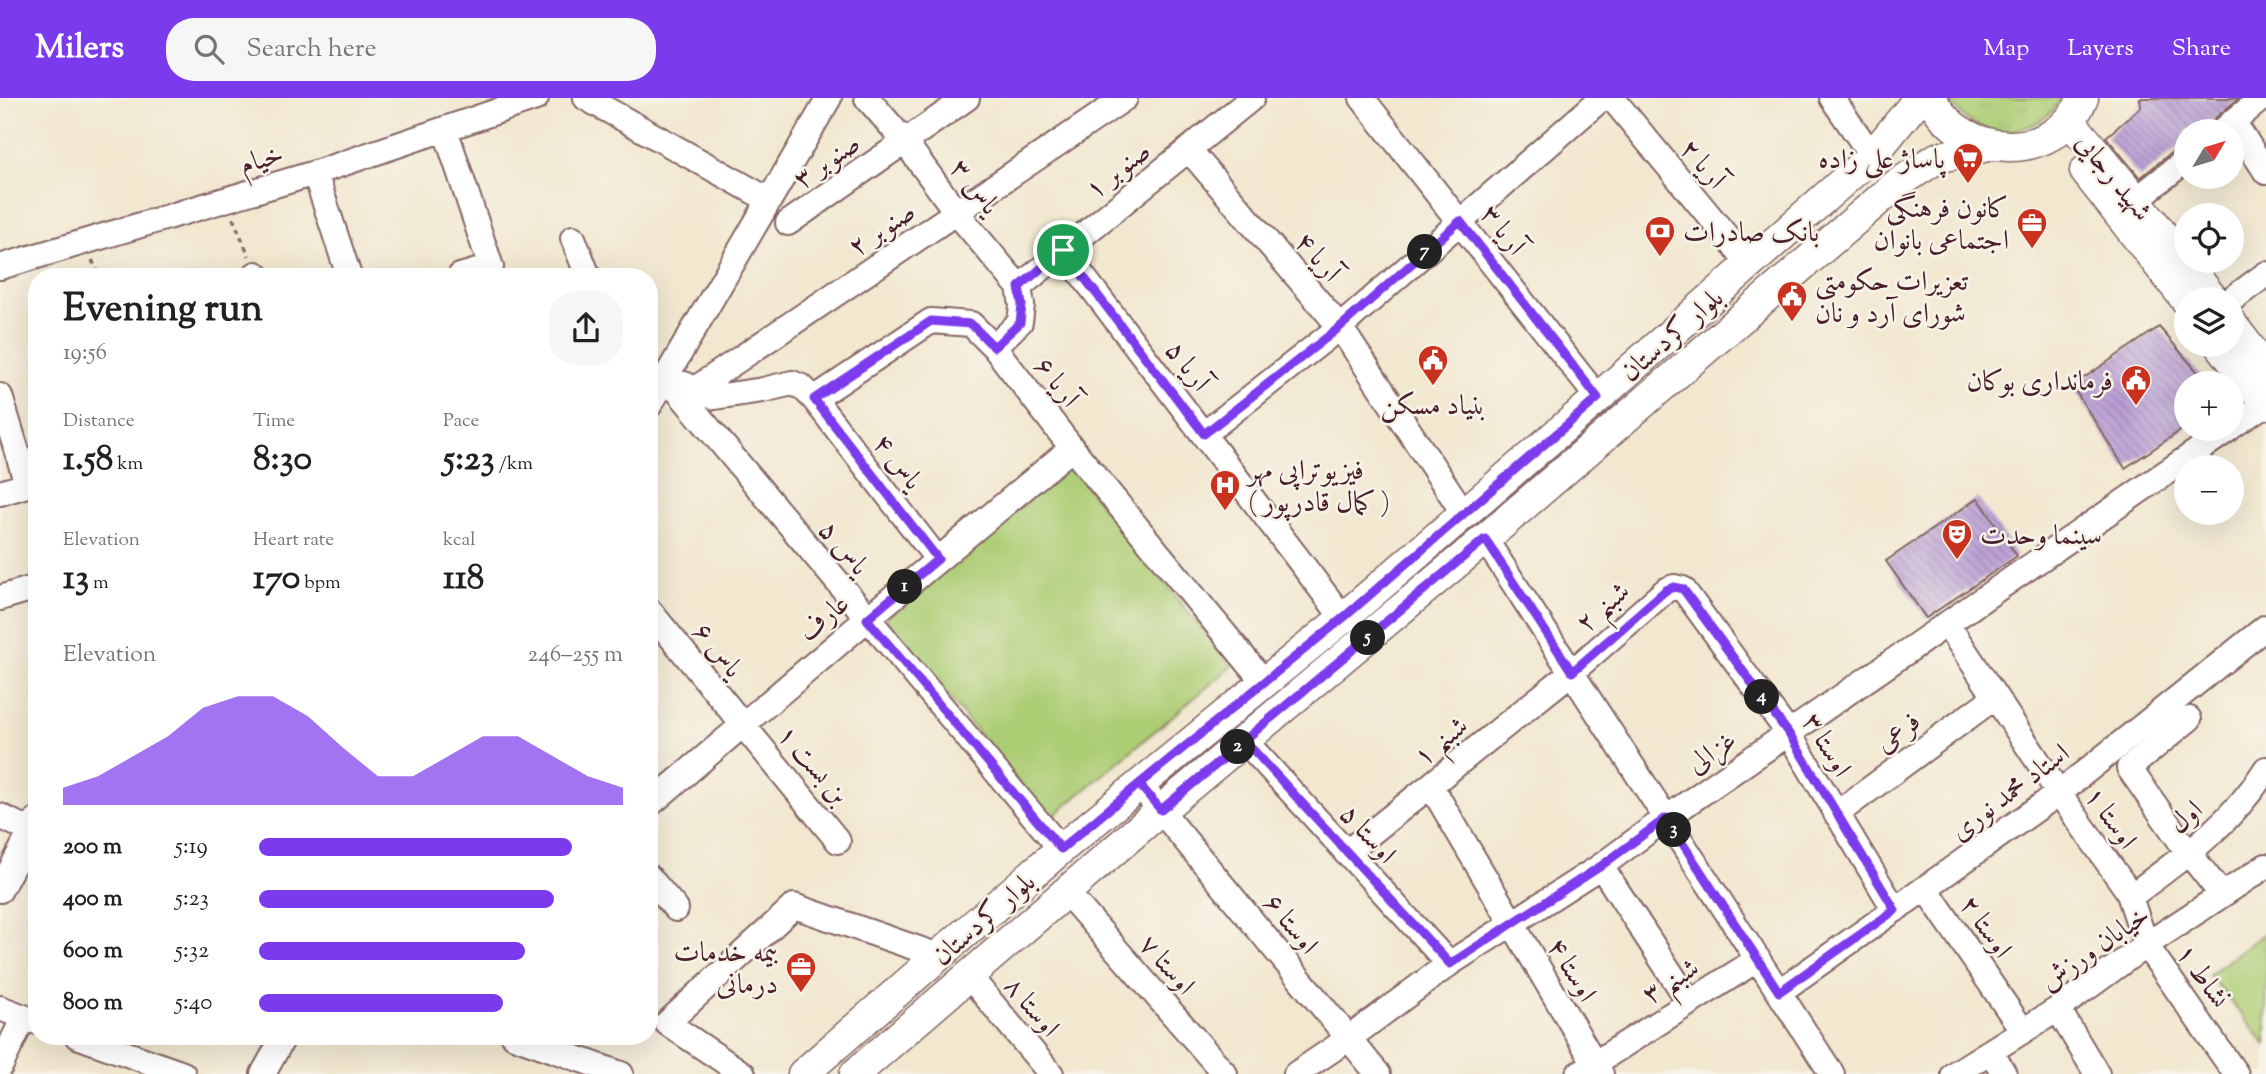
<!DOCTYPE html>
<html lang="en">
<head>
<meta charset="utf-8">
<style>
  body { margin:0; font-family:"Sorts Mill Goudy",Amiri,serif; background:#f6f6f6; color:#202124; height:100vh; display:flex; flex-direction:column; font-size:26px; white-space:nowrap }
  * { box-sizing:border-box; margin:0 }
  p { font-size:23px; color:#757577 }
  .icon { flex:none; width:38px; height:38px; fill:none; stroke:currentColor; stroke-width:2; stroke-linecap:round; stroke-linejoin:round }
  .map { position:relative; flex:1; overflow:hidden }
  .sheet { position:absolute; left:28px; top:170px; width:630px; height:777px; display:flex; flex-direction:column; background:#fff; border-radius:28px; box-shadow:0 7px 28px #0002 }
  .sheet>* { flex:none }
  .needle { width:46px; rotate:52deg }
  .controls { position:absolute; left:2174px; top:21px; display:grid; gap:14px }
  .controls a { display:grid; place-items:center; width:70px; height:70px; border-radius:50%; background:#fff; box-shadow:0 7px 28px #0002; font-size:35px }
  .pin { position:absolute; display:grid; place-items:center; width:60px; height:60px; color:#fff; margin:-30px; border:4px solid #fff; border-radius:50%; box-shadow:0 2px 7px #0007 }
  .km { position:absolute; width:35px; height:35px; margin:-18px; border-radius:50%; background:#222; color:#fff; font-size:19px; line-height:35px; text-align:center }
  .round { display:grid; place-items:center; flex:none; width:74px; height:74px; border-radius:28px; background:#f6f6f6 }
  .headline { display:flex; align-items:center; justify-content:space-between; height:119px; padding:0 35px }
  h1 { font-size:38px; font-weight:700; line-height:52px }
  .stats { display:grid; grid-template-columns:repeat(3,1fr); gap:10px; height:119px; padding:7px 35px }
  .stats div { display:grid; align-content:center }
  .stats b { font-size:35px; font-weight:700 }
  .stats small { font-size:19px; font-weight:400 }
  .stats p { font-size:19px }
  .chart { height:196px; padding:14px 35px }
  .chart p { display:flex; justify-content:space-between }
  .chart svg { width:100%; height:126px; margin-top:7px; fill:#7c3aed; opacity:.7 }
  ul { padding:0 35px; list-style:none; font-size:23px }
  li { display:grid; grid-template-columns:112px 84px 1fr; align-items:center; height:52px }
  li i { height:18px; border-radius:9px; background:#7c3aed }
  header { display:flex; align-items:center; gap:42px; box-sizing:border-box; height:98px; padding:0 35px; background:#7c3aed; color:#fff }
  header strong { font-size:33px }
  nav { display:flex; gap:38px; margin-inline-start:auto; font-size:24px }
  .search { width:490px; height:63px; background:#f6f6f6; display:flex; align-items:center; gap:18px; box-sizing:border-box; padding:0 24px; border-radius:28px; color:#757577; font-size:26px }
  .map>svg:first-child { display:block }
  .grass { fill:#adcd75; stroke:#7c7650; stroke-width:2 }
  .park { fill:url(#park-tufts); stroke:#7c7650; stroke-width:2 }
  .building { fill:url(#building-back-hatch) }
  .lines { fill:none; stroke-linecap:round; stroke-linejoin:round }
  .minor-casing { stroke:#856564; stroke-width:28 }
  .major-casing { stroke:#856564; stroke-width:33 }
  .path { stroke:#856564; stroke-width:3.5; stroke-dasharray:5 5; stroke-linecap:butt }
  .minor { stroke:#fff; stroke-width:24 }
  .major { stroke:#fff; stroke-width:30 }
  .route-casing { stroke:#fff; stroke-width:14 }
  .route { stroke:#7c3aed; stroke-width:9 }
  .labels { text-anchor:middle; stroke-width:5; stroke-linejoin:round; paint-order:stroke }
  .street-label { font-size:28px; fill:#4a1f2b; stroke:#f7f3e8 }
  .poi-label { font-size:28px; fill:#4a1f2b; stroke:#f7f3e8; text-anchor:end }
</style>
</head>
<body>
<header>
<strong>Milers</strong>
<div class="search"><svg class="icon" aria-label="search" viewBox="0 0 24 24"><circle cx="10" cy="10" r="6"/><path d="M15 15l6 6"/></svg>Search here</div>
<nav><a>Map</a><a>Layers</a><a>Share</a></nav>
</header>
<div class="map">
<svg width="2266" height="976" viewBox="0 0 2266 976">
  <defs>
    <pattern id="park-tufts" width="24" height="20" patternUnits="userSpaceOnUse" patternTransform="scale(1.75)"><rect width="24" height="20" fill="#adcd75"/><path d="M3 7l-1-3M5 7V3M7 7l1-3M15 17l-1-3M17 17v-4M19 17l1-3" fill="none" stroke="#96b065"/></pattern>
    <pattern id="building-back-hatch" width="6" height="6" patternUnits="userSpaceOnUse" patternTransform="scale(1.75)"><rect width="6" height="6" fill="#b79cd4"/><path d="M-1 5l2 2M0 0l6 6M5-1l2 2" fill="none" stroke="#977fac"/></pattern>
  </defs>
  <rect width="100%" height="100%" fill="#f7f3e8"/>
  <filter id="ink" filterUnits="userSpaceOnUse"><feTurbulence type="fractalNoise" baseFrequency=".0143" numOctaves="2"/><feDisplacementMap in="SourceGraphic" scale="14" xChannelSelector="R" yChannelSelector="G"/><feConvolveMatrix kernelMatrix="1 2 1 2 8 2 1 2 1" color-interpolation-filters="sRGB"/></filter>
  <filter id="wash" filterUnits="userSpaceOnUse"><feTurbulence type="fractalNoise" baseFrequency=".00686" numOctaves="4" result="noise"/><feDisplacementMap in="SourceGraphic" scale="28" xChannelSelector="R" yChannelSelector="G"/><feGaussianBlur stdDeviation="1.57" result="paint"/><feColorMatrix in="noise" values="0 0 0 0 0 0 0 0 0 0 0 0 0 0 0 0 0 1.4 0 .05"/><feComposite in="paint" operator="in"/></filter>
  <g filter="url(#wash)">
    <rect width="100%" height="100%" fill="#f2e7cf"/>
    <path class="grass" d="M1070,368L1232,568L1049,722L885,521Z
      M2266,834V947L2209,877Z"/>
    <path class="park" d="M1947,0H2061C2048,28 2007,40 1980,29C1965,23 1956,11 1947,0Z"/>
    <g id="blocks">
      <path class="building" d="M2140,0H2239L2213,22L2207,33H2186V47L2177,50L2140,80L2106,39L2141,9Z
        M2159,229L2207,285H2186V329L2125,370L2072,288Z
        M1978,400L2017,458L1926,520L1886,463Z"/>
    </g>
  </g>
  <g filter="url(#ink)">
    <use href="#blocks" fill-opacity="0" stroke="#856564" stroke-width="2"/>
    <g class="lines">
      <g class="minor-casing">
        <path id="minor" d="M586,0L769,102
          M867,0L905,44L957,115L1019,189L1022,207L1020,224L994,249
          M1362,0L1598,300
          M1612,0L1750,167
          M1832,0L1872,58
          M2233,23L2266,74
          M445,31L491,169L460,178
          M2222,33L2262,0
          M1190,53L1340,229L1463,414
          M315,75L349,178
          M2136,102L2186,62
          M788,125L967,0
          M573,140L588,178
          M1063,152L1343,520
          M0,169L315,75L536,0
          M256,176L257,178
          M1019,189L1252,0
          M2231,202L2266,176
          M666,279L1061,751
          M684,286L695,291L1125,0
          M695,291L715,299L763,292L792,285L802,289L814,301L931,223L971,226L994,249L1072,350L1264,584
          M0,298L27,386
          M814,301L938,462
          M649,308L829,0
          M2231,329L2265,306
          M1204,336L1340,229L1602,0
          M0,395L37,384
          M1485,441L1832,976
          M0,500L37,489
          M649,512L838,743
          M1947,526L2059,695L2128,793L2146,847L2236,976
          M2189,621L2129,670L2185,750L2222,797
          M1245,643L1449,866
          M1139,686L1378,976
          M1431,688L1601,976
          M649,707L867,521L1072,350
          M1836,716L1995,599
          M0,718L37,736
          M1346,755L1572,574L1666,492L1674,489L1683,491L1789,636L1895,812
          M1601,768L1690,905
          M649,779L676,811
          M1926,791L2023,933
          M0,792L37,722
          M1067,795L1225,976
          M2131,798C2181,761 2233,725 2266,671
          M969,878L1051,976
          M1779,894L2059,695L2266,529
          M0,910L37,924
          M2058,911L2097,976
          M77,938L183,976
          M514,938L621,976
          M1991,953L2004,976
          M0,969L24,919
          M263,976L284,938
          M743,976L667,925L794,808L939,858
          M1296,976L1348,941L1449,866L1601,768L1666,720L2229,331
          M1578,976L1758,861
          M1954,976L2058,911L2146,847L2266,768"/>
      </g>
      <g class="major-casing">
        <path id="major" d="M1931,0C1961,61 2055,67 2083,0
          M2069,22L2136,102L2213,201
          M2085,73L2186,202
          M2231,225L2266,271
          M2220,247L2266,306
          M803,976L1061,751L1343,520L1598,300L1872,58L1919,0
          M855,976L1161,712L1485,441L1896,87L1937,60L1992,47"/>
      </g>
      <path class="path" d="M233,120L249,158
        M92,162L100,178"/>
      <use href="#minor" class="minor"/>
      <use href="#major" class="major"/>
    </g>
  </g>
  <g class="lines" filter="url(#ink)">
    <g class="route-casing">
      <path id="route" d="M1063,152L1019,189L1022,207L1020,225L994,249L971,226L931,223L814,301L938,461L867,521L1061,751L1139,686L1161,712L1245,643L1450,866L1601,768L1666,720L1779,894L1895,812L1789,636L1683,491L1674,489L1666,492L1572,574L1485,441L1161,712L1139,686L1343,520L1598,300L1460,123L1340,229L1204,336L1063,152"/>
    </g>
    <use href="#route" class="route"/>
  </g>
  <defs>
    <g id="supermarket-pin" transform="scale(1.575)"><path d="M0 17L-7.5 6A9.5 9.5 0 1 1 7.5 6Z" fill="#c8321e" stroke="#f7f3e8"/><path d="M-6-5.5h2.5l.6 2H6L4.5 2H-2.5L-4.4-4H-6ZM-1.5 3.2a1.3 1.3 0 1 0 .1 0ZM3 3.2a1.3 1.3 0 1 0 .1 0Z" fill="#fff"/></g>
    <g id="office-pin" transform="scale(1.575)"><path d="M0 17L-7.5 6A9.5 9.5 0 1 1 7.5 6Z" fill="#c8321e" stroke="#f7f3e8"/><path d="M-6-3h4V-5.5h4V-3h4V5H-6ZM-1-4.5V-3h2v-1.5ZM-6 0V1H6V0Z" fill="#fff"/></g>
    <g id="bank-pin" transform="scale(1.575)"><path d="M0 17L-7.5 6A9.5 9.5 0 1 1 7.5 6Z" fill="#c8321e" stroke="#f7f3e8"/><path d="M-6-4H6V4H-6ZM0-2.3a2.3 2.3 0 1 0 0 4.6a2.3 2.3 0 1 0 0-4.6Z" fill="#fff"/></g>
    <g id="civic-pin" transform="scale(1.575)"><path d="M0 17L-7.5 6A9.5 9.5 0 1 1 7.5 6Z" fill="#c8321e" stroke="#f7f3e8"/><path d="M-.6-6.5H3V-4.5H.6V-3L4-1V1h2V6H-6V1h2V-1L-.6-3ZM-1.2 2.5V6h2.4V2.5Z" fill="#fff"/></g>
    <g id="hospital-pin" transform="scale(1.575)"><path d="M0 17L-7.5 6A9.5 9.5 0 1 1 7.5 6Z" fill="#c8321e" stroke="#f7f3e8"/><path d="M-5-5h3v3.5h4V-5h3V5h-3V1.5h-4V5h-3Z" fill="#fff"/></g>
    <g id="theatre-pin" transform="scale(1.575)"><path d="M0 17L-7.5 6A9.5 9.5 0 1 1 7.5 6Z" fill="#c8321e" stroke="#f7f3e8"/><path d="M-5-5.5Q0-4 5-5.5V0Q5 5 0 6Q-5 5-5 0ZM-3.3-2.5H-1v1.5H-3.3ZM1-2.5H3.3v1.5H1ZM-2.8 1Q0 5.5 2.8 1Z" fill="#fff"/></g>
  </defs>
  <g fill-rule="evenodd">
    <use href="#supermarket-pin" x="1968" y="60"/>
    <use href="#office-pin" x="2032" y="125"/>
    <use href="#bank-pin" x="1660" y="133"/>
    <use href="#civic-pin" x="1792" y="198"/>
    <use href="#civic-pin" x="1433" y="262"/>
    <use href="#civic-pin" x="2136" y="282"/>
    <use href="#hospital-pin" x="1225" y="387"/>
    <use href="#theatre-pin" x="1957" y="436"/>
    <use href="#office-pin" x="801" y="869"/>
  </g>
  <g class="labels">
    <g class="street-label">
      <text transform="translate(261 60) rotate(-17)" y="10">خیام</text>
      <text transform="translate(826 62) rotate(-35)" y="10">صنوبر ۳</text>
      <text transform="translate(1704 65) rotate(50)" y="10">آریا ۲</text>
      <text transform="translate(1117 71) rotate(-38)" y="10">صنوبر ۱</text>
      <text transform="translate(2115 78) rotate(51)" y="10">شهید رجایی</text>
      <text transform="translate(976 88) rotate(52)" y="10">یاس ۳</text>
      <text transform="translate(881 130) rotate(-34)" y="10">صنوبر ۲</text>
      <text transform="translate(1504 131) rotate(52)" y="10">آریا ۳</text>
      <text transform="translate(1319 158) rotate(50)" y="10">آریا ۴</text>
      <text transform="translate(1671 236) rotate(-41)" y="10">بلوار کردستان</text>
      <text transform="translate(1189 267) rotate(53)" y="10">آریا ۵</text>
      <text transform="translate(1058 283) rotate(52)" y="10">آریا ۶</text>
      <text transform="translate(899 363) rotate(52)" y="10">یاس ۴</text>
      <text transform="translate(845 449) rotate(50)" y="10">یاس ۵</text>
      <text transform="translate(1602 508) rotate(-41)" y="10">شبنم ۲</text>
      <text transform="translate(823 519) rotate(-41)" y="10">عارف</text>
      <text transform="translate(719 551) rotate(51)" y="10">یاس ۶</text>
      <text transform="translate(1897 633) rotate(-36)" y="10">فرعی</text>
      <text transform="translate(1440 642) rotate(-39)" y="10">شبنم ۱</text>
      <text transform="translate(1828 646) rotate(59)" y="10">اوستا ۳</text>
      <text transform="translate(1711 653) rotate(-34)" y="10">غزالی</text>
      <text transform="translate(814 666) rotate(50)" y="10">بن بست ۱</text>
      <text transform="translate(2009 693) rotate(-37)" y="10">استاد محمد نوری</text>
      <text transform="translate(2185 718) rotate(-41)" y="10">اول</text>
      <text transform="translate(2112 719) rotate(55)" y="10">اوستا ۱</text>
      <text transform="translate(1369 735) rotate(48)" y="10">اوستا ۵</text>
      <text transform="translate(983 820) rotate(-41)" y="10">بلوار کردستان</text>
      <text transform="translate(1292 825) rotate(51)" y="10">اوستا ۶</text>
      <text transform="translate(1987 828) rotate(55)" y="10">اوستا ۲</text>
      <text transform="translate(2094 849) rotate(-35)" y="10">خیابان ورزش</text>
      <text transform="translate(1168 866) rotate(49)" y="10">اوستا ۷</text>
      <text transform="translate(1573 871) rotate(59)" y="10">اوستا ۴</text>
      <text transform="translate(2204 877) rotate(55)" y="10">نشاط ۱</text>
      <text transform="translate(1670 882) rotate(-32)" y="10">شبنم ۳</text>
      <text transform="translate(1033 908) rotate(50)" y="10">اوستا ۸</text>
    </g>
    <g class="poi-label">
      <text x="1945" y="70">پاساژ علی زاده</text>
      <text x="2009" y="119">کانون فرهنگی<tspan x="2009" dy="32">اجتماعی بانوان</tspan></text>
      <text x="1683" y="143" text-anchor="start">بانک صادرات</text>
      <text x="1815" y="192" text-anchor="start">تعزیرات حکومتی<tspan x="1815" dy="32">شورای آرد و نان</tspan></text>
      <text x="2113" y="292">فرمانداری بوکان</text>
      <text x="1433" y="316" text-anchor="middle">بنیاد مسکن</text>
      <text x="1248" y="381" text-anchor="start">فیزیوتراپی مهر<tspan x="1248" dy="32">( کمال قادرپور )</tspan></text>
      <text x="1980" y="446" text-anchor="start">سینما وحدت</text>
      <text x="778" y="863">بیمه خدمات<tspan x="778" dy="32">درمانی</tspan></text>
    </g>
  </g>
</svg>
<div class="controls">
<a><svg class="needle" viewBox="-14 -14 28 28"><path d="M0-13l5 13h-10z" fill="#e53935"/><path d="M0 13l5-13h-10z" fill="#757577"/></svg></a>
<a><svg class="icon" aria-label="locate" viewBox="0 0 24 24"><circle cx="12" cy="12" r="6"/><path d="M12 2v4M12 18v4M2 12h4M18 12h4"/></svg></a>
<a><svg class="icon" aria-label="layers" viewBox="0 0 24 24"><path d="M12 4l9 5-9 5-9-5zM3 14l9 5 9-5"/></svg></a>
<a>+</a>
<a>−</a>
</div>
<div class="pin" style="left:1063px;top:152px;background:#1e9e55"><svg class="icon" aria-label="arrive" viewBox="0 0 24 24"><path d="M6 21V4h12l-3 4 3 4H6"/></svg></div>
<b class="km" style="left:905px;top:489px">1</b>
<b class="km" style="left:1238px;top:649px">2</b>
<b class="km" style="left:1674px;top:732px">3</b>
<b class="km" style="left:1762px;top:599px">4</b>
<b class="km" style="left:1368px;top:540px">5</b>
<b class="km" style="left:1425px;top:154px">7</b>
<section class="sheet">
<div class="headline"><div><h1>Evening run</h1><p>19:56</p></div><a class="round"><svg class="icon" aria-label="share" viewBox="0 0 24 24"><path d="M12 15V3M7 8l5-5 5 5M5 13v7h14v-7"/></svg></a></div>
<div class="stats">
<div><p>Distance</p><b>1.58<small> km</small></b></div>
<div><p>Time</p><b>8:30</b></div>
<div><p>Pace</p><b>5:23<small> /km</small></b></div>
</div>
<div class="stats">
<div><p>Elevation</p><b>13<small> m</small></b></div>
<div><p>Heart rate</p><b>170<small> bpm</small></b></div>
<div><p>kcal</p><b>118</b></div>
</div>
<div class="chart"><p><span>Elevation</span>246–255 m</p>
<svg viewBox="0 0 160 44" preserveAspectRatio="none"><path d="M0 44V38L10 34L20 27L30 20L40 10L50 6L60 6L70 13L80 24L90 34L100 34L110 27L120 20L130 20L140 27L150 34L160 38V44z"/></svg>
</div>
<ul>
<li><b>200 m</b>5:19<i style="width:86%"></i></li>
<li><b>400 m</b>5:23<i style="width:81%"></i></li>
<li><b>600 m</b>5:32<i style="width:73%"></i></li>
<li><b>800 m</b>5:40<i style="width:67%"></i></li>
</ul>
</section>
</div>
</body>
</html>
